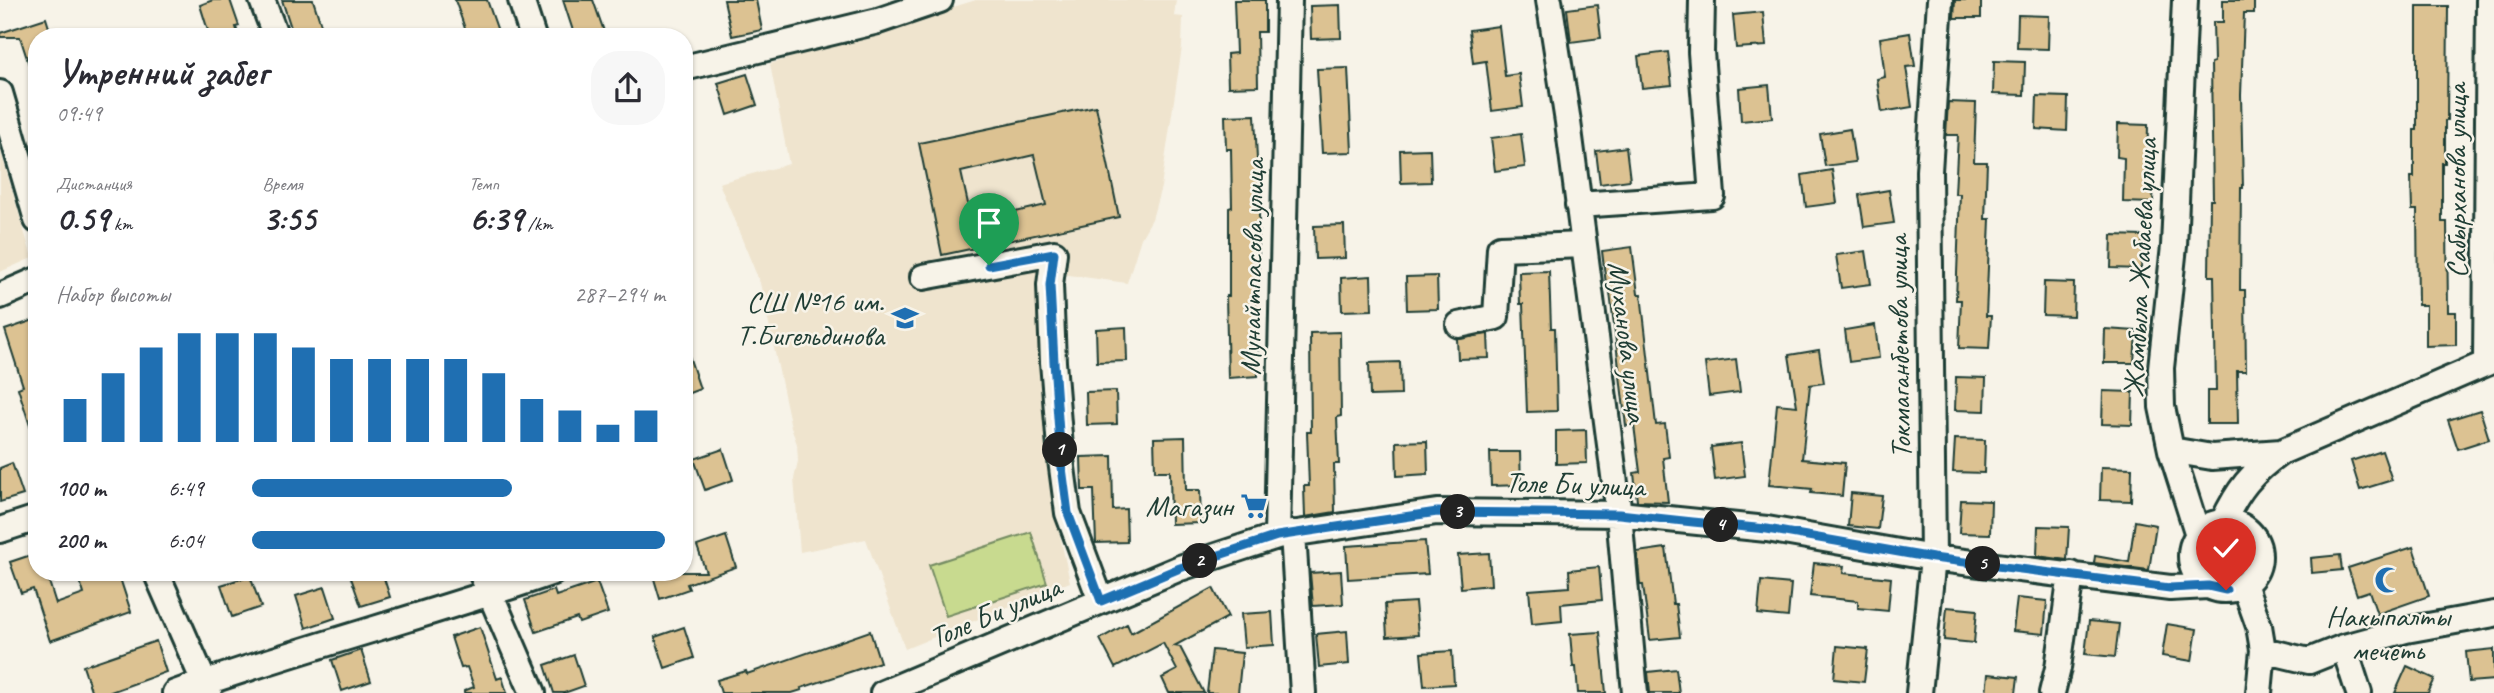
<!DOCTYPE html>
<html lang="ru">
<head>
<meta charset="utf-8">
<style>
  body { margin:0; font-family:Caveat,sans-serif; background:#f7f7f7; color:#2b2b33; height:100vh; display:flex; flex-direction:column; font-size:26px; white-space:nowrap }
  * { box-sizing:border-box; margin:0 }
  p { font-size:23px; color:#7c7c81 }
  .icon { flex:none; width:38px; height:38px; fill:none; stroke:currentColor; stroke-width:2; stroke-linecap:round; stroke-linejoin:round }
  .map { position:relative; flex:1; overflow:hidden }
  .details { position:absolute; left:28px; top:28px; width:665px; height:553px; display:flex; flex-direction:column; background:#fff; border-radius:28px; box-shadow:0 2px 5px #0004 }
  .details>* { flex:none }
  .pin { position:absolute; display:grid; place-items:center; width:60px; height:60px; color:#fff; margin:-72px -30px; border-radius:50% 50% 50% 0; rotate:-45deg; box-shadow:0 0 7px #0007 }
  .pin .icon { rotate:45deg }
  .km { position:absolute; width:35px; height:35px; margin:-18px; border-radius:50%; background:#222; color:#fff; font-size:19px; line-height:35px; text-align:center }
  .round { display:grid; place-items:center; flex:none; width:74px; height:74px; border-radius:28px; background:#f7f7f7 }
  .overview { display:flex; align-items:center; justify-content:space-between; height:119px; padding:0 28px }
  h1 { font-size:38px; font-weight:700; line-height:52px }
  .figures { display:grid; grid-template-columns:repeat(3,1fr); gap:10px; height:119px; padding:7px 28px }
  .figures div { display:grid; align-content:center }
  .figures b { font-size:35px; font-weight:700 }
  .figures small { font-size:19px; font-weight:400 }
  .figures p { font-size:19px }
  .chart { height:196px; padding:14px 28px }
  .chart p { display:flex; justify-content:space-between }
  .chart svg { width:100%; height:126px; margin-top:7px; stroke:#1f6fb2; stroke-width:6 }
  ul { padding:0 28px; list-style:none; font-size:23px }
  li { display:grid; grid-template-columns:112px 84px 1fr; align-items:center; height:52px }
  li i { height:18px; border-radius:9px; background:#1f6fb2 }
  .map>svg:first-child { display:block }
  .built { fill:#efe4ce }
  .green { fill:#c8da8f; stroke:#748c62; stroke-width:2 }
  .building { fill:#dcc292; stroke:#1f3d34; stroke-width:2; fill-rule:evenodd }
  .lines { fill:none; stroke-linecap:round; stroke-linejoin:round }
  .minor-casing { stroke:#1f3d34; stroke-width:30 }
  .minor { stroke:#f7f3e8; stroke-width:24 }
  .route-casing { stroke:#fff; stroke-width:14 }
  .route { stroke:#1f6fb2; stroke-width:9 }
  .labels { text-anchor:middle; stroke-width:5; stroke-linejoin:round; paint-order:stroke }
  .street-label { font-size:30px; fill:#1f3d34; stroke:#f7f3e8 }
  .poi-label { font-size:30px; fill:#1f3d34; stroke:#f7f3e8; text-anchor:end }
</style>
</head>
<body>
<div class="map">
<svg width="2494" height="693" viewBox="0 0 2494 693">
  <rect width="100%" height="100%" fill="#f7f3e8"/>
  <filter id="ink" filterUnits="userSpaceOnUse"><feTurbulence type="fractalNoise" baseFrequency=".0143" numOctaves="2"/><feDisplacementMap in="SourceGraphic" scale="14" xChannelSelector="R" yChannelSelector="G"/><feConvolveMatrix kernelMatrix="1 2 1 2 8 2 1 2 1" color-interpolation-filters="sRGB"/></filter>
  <g filter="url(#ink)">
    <path class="built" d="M976,0H1176L1174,16L1183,17L1182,47L1161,187L1152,219L1141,238L1127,283L1040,271L1052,499L1070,582L905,649L866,539L800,552L794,479L798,461L797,444L791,427L760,283L719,183L789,164L770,64Z
      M0,149L32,258L0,272Z"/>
    <path class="green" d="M1031,532L1047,583L946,616L929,565Z"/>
    <path class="building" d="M213,0H230L239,26L236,27L239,37H210L200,5Z
      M282,0H313L325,37H294Z
      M455,0H487L500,37H468Z
      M563,0H593L606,37H575Z
      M724,0H756L762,30L732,36Z
      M1234,0H1265V32H1257L1258,86L1228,87L1227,54L1236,53Z
      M1955,0H1981V18H1954Z
      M2223,0H2254V13H2244L2241,95L2243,188H2241L2240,290H2245L2246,371H2237L2238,424H2207V391H2216L2214,276H2209L2210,200H2213L2211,63L2214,62L2213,22H2223Z
      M1340,5L1341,38L1311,39L1310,6Z
      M1597,5L1601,38L1571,42L1567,9Z
      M2417,6H2448L2447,121H2445V163H2442V222H2447L2448,312H2456V345L2426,346V305H2418L2417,210H2412L2411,177H2414V130H2417Z
      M1763,12L1766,46L1736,48L1733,15Z
      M2018,15L2049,16L2048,49L2017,48Z
      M46,18L52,37H37V80H34L20,37H0V33Z
      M1499,26L1505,76L1519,74L1523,107L1492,111L1486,61L1473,63L1469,30Z
      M1910,33L1915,66L1906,67L1912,107L1882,112L1877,79L1885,77L1880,38Z
      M1668,52L1672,85L1642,88L1638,56Z
      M1994,61L2025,62L2024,95L1993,94Z
      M1348,68L1352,152L1322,153L1317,69Z
      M747,74L757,105L728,115L718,83Z
      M1769,85L1772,118L1741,121L1739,88Z
      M2037,96L2068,97L2067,131L2036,129Z
      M1948,102L1976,103L1974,162H1987L1985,219H1990L1986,316H1991L1989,349L1959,348L1961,300H1956L1960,194H1955L1958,135H1946Z
      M1096,106L1119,217L942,255L919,143ZM1034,155L1046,205L972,222L961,172Z
      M1255,115L1257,160H1261L1262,193H1259V283H1256L1258,376L1228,378L1226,296H1229V208L1232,207L1231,149H1226L1225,116Z
      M2118,124L2148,125L2147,170H2154L2153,203L2123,202L2124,158L2117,157Z
      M1850,129L1855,162L1825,166L1820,134Z
      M1521,134L1525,167L1495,171L1491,138Z
      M1626,147L1630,180L1600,184L1596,151Z
      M1430,149L1431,182L1401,183L1400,150Z
      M1832,170L1837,203L1806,207L1802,175Z
      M1889,190L1894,223L1864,227L1859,195Z
      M1344,225L1345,258L1315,259L1314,226Z
      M2112,235L2143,236L2141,269L2111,268Z
      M1632,247L1638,294H1641L1656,425L1665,424L1669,457L1663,458L1668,502L1637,501L1634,473L1640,472L1634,425L1626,426L1609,284H1606L1602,251Z
      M1866,251L1871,284L1841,288L1836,255Z
      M1549,271L1551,328H1555L1557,411L1527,412L1523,304H1520L1519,272Z
      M1371,276L1372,310L1342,311L1341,278Z
      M1437,276L1438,309L1407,310L1406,277Z
      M2044,282L2074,283L2073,316L2043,315Z
      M34,320L37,330V438H34L18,388L23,386L5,330Z
      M1875,325L1879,358L1849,362L1845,330Z
      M1126,327L1127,361L1097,362L1096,329Z
      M2105,329L2136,331L2134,363H2104Z
      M1340,332L1341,416L1337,417L1339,464H1334L1335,512L1305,517L1304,486H1309L1307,432H1311L1310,333Z
      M1488,334L1489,358L1458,359L1457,339Z
      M684,350H687L700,389L684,395Z
      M1819,350L1824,383L1810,385L1802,459L1845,463L1842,496L1811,493L1812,489L1769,485L1777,404L1797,406L1789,355Z
      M1736,359L1740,392L1709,396L1705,363Z
      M1400,362L1401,395L1370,396L1369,363Z
      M1956,377L1986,378L1985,411L1955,410Z
      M1116,391L1117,424L1087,425L1086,392Z
      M2103,391L2133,392L2132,425L2102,424Z
      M2480,410L2489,439L2458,449L2448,420Z
      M1586,430L1587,463L1556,464V431Z
      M1185,437L1186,490H1200L1201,523L1171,524L1170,471H1155L1154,438Z
      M1955,439L1985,440L1984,473L1953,472Z
      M1427,441L1428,474L1397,476L1396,442Z
      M1741,443L1745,476L1715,480L1711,447Z
      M723,449L733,480L705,490L694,459Z
      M2382,451L2392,480L2360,490L2351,461Z
      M1490,452H1520L1521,485L1491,486Z
      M1112,456L1113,510L1126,509L1127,542L1096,543L1094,490H1082L1081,457Z
      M12,463L23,495L0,502V468Z
      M2101,467L2132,468L2131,501L2100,500Z
      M1851,493L1882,496L1878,529L1848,526Z
      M1961,500L1991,501L1990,534L1959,533Z
      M2135,521L2156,525L2149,570L2094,563L2095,556L2129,562Z
      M2038,526L2069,527L2067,560L2037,556Z
      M726,536L736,567L687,584L689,589L660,599L652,572H706L697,546Z
      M1425,541L1428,574L1348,579L1346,546Z
      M2413,547L2429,596L2377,614L2369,591L2357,595L2348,568Z
      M1666,548L1673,604H1676L1680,637L1650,640L1643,585H1640L1637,552Z
      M37,553V572H46L56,604L84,594L77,572H118L131,612L50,641L33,589L21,593L10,562Z
      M1489,553L1491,585L1461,588L1458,555Z
      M2340,555L2342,570L2312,573L2311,558Z
      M1814,563L1844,566L1843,573L1891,578L1888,611L1858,608V601L1810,596Z
      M1599,567L1602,600L1561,604L1562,621L1532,624L1529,590L1570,587L1569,570Z
      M1341,571L1343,604L1313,606L1310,573Z
      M359,572H382L390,597L361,606L350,575Z
      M250,576L261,607L232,617L221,585Z
      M1761,581L1791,584L1788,617L1758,614Z
      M597,582L608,613L579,623L577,618L536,632L525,600L554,590L556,596Z
      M325,587L335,618L306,628L296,596Z
      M1213,588L1228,617L1174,646L1180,647L1204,693H1169L1162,678L1177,670L1163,643L1115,668L1100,639L1127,624L1131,633Z
      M2017,598L2047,601L2044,634L2013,631Z
      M1415,602L1418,635L1387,637L1385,604Z
      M1947,607L1977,610L1974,643L1944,640Z
      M1272,612L1274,645L1244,647L1241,614Z
      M2089,621L2119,624L2115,657L2085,654Z
      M2167,624L2197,629L2192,661L2162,656Z
      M480,627L497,679L502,677L507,693H464V691L474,687L467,667L461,668L451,637Z
      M684,627L694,658L665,668L655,637Z
      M870,631L880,662L801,688L802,690L792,693H721L717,680L746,671L747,674Z
      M1347,631L1349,664L1319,667L1316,634Z
      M1600,632L1606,693H1578L1576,667H1573L1570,634Z
      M156,641L166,672L108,693H92L83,666Z
      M1837,646L1868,649L1864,682L1834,679Z
      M2494,649V680L2469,682L2466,652Z
      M361,650L371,681L342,691L332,660Z
      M1212,650L1242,653L1238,693H1207Z
      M1452,651L1454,684L1424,686L1421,653Z
      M574,655L584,686L564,693H554L545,665Z
      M2407,666L2435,679L2428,693H2395Z
      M1676,669L1679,693H1650L1648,672Z
      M1988,674L2018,677L2016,693H1986Z"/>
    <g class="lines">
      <g class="minor-casing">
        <path id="minor" d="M262,0L276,37
          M521,0L533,37
          M1549,0L1568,122L1619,514L1635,693
          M2185,0L2174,246L2161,368L2162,407L2171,450L2198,535
          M684,68L878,21L940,0
          M0,93L37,220
          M1578,205L1712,196L1701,52L1702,0
          M923,277L1054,253L1050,285L1053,362L1061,460L1068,513L1101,601
          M0,296L37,280
          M1459,325L1496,317L1500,248L1584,245
          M2486,363L2489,0
          M2171,450L2212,457L2281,452
          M2223,522C2238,490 2251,473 2281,452L2494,360
          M2191 556a34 34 0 1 1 68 0a34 34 0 1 1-68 0Z
          M0,530L37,518
          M1293,533L1303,693
          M1277,536L1289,0
          M156,572L209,693
          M481,572L533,693
          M2244,584L2259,626L2263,650L2259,693
          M2344,647L2406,630L2494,614
          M2263,650L2309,661L2344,647L2359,693
          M175,693C300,648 428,616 553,572
          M883,693L1180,568L1277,536L1437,512L1619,514L1767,529L1933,558L2170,588L2208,586
          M1919,693L1933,558L1929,171L1940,0
          M2052,693L2058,668L2071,574"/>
      </g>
      <use href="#minor" class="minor"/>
    </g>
  </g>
  <g class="lines" filter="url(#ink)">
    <g class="route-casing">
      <path id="route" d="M989,265L1054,253L1050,285L1054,362L1061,460L1068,513L1101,601L1180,568L1277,536L1437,512L1619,514L1693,522L1767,529L1933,558L2170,588L2208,586L2226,590"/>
    </g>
    <use href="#route" class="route"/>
  </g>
  <defs>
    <g id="school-bare" transform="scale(2.1)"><path d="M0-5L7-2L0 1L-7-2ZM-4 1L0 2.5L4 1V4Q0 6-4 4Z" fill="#1f6fb2" stroke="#f7f3e8" stroke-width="2.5" paint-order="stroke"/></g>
    <g id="supermarket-bare" transform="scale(2.1)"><path d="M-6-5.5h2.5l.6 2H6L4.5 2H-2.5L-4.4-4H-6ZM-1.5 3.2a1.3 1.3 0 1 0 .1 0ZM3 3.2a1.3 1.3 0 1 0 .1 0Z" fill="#1f6fb2" stroke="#f7f3e8" stroke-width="2.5" paint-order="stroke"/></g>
    <g id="mosque-bare" transform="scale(2.1)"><path d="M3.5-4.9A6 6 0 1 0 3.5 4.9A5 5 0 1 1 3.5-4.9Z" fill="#1f6fb2" stroke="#f7f3e8" stroke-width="2.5" paint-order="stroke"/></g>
  </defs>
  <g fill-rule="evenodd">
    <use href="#school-bare" x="905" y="318"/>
    <use href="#supermarket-bare" x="1254" y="506"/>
    <use href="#mosque-bare" x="2388" y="580"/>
  </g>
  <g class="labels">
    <g class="street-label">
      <text transform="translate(2456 181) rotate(-90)" y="10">Сабырханова улица</text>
      <text transform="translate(1252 267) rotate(-89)" y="10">Мунайтпасова улица</text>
      <text transform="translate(2140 268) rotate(-87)" y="10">Жамбыла Жабаева улица</text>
      <text transform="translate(1628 342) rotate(83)" y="10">Муханова улица</text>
      <text transform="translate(1899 347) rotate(-91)" y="10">Токмаганбетова улица</text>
      <text transform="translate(1575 484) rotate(2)" y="10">Толе Би улица</text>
      <text transform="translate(995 612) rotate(-23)" y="10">Толе Би улица</text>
    </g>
    <g class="poi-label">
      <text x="884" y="311">СШ №16 им.<tspan x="884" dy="34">Т.Бигельдинова</tspan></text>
      <text x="1233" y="516">Магазин</text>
      <text x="2388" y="626" text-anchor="middle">Накыпалты<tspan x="2388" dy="34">мечеть</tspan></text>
    </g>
  </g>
</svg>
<div class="pin" style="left:989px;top:265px;background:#1e9e55"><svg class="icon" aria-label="arrive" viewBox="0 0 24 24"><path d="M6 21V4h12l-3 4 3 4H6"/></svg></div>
<div class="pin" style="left:2226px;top:590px;background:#d93025"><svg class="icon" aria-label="check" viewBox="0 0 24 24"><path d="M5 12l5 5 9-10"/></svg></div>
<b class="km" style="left:1060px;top:450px">1</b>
<b class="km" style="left:1200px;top:561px">2</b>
<b class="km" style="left:1458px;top:512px">3</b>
<b class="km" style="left:1721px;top:525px">4</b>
<b class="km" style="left:1983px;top:564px">5</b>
<section class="details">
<div class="overview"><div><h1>Утренний забег</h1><p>09:49</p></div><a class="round"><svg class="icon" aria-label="share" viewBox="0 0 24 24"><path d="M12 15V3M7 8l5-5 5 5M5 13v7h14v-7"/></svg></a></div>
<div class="figures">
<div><p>Дистанция</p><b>0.59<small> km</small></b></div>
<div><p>Время</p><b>3:55</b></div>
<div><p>Темп</p><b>6:39<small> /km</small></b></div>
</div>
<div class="chart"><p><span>Набор высоты</span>287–294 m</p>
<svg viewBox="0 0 160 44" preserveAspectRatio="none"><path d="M5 44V29M15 44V20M25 44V11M35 44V6M45 44V6M55 44V6M65 44V11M75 44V15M85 44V15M95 44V15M105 44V15M115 44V20M125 44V29M135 44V33M145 44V38M155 44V33"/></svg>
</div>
<ul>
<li><b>100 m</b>6:49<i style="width:63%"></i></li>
<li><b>200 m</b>6:04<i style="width:100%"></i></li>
</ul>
</section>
</div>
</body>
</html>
